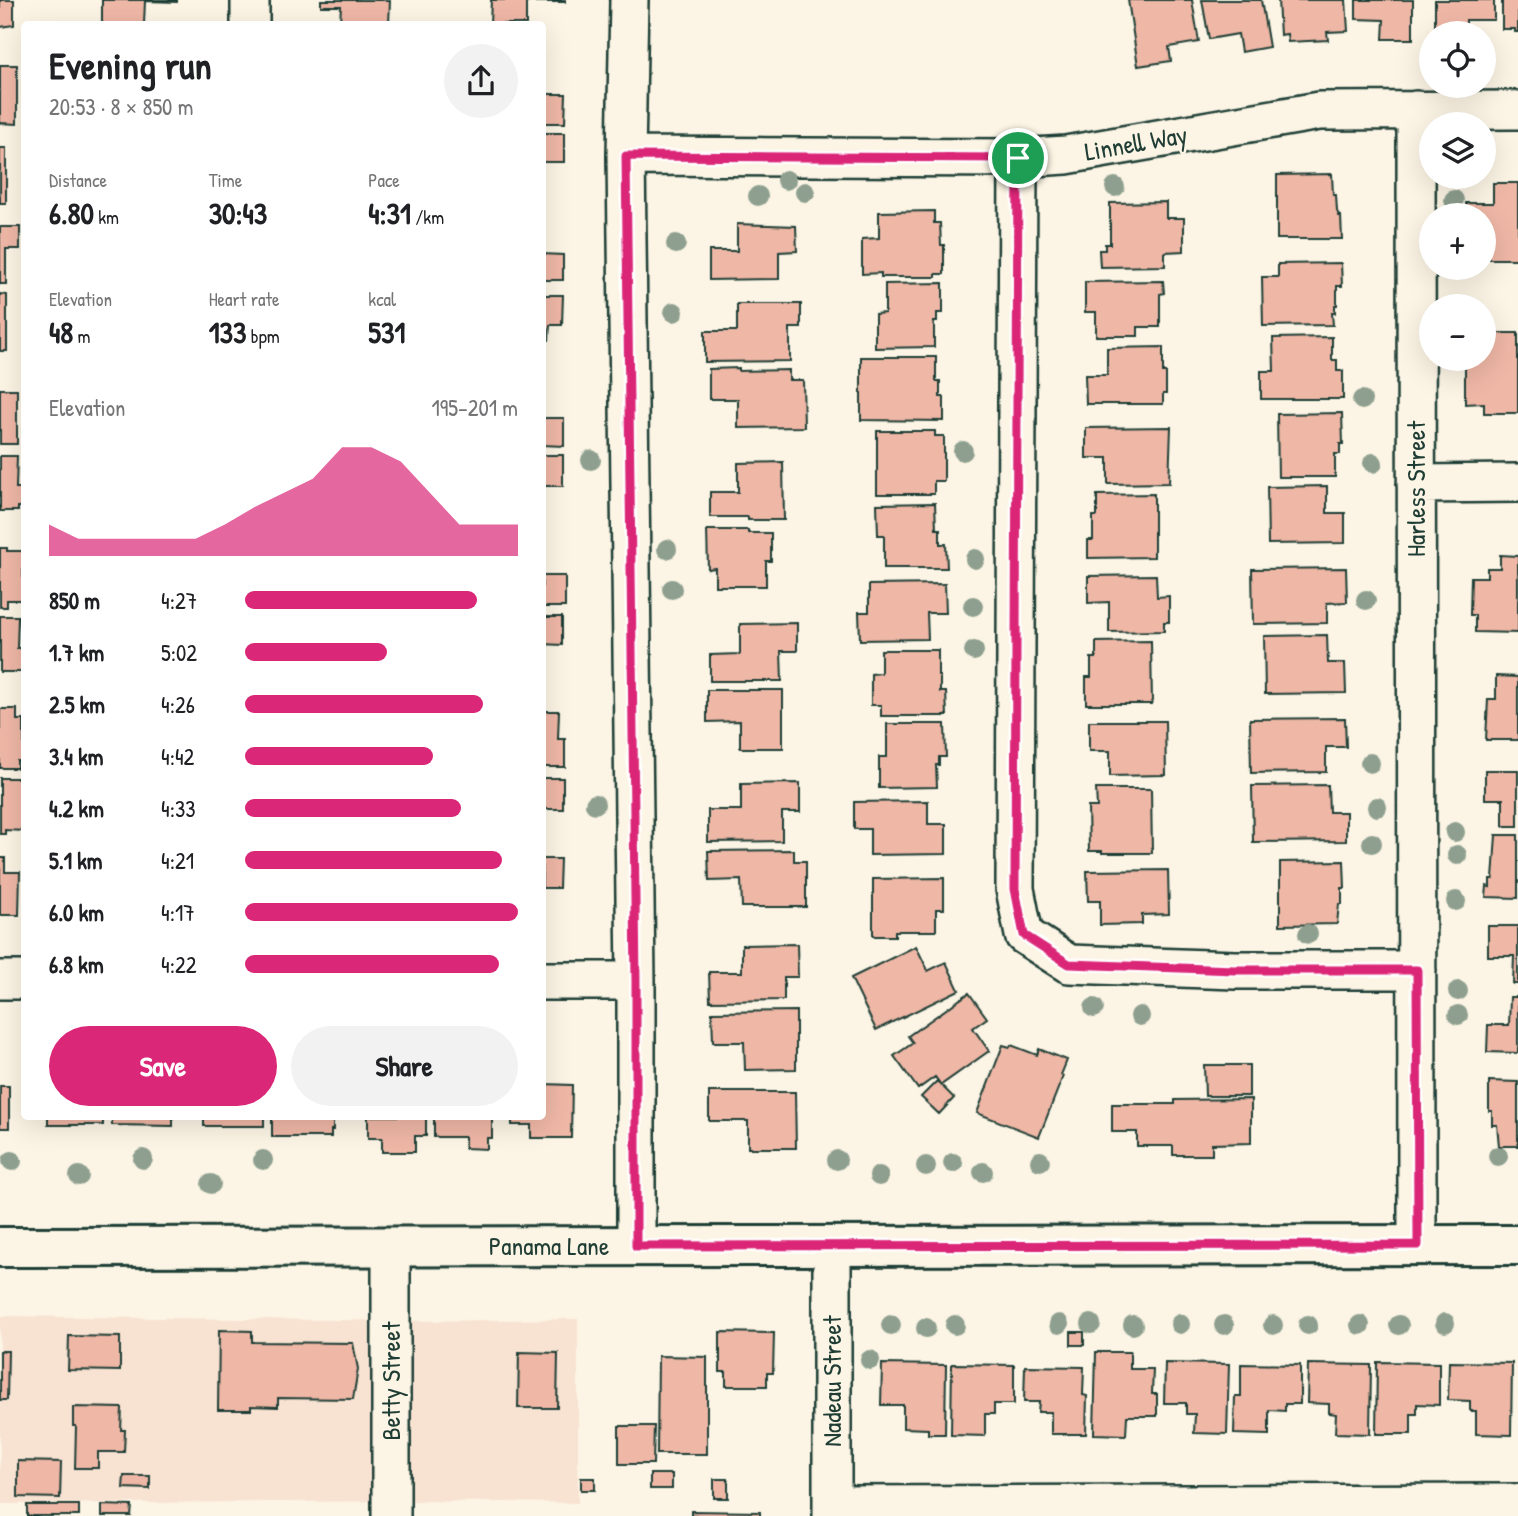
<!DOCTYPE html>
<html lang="en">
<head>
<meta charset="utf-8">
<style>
  body { margin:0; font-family:"Patrick Hand",sans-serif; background:#f2f2f2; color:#202124; height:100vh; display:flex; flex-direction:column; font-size:26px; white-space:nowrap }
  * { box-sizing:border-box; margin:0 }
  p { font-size:23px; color:#757577 }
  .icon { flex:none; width:38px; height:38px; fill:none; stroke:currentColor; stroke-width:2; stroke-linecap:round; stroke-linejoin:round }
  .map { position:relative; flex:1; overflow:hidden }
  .drawer { position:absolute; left:21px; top:21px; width:525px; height:1099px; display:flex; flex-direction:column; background:#fff; border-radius:7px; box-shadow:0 7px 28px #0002 }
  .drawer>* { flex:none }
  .buttons { position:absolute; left:1419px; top:21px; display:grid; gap:14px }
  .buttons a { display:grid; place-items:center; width:77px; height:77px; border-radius:50%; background:#fff; box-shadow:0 7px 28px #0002; font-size:35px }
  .pin { position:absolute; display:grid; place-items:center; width:60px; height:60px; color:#fff; margin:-30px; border:4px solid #fff; border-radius:50%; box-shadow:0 2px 7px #0007 }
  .round { display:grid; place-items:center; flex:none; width:74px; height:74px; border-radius:37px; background:#f2f2f2 }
  .summary { display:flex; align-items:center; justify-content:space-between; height:119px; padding:0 28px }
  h1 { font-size:38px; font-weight:700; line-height:52px }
  .stats { display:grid; grid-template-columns:repeat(3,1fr); gap:10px; height:119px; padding:7px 28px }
  .stats div { display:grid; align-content:center }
  .stats b { font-size:30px; font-weight:700 }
  .stats small { font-size:19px; font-weight:400 }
  .stats p { font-size:19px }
  .chart { height:196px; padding:14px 28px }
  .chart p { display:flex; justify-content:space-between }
  .chart svg { width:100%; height:126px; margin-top:7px; fill:#db2777; opacity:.7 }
  .cta { display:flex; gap:14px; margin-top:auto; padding:14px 28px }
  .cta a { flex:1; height:80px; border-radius:42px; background:#db2777; color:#fff; font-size:28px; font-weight:700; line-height:80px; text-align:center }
  .cta a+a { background:#f2f2f2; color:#202124 }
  ul { padding:0 28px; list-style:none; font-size:23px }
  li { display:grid; grid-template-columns:112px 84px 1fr; align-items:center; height:52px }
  li i { height:18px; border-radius:9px; background:#db2777 }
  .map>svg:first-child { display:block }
  .built { fill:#f8e2d2 }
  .building { fill:#efb7a6; stroke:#1f3d34; stroke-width:2 }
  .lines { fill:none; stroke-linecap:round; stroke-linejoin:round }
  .minor-casing { stroke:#1f3d34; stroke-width:42 }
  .major-casing { stroke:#1f3d34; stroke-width:44 }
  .minor { stroke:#fcf5e5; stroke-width:37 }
  .major { stroke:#fcf5e5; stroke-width:38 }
  .tree { fill:#8e9f8f }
  .route-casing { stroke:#fff; stroke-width:14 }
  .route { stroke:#db2777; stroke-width:9 }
  .labels { text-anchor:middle; stroke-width:5; stroke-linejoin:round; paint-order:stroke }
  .street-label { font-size:26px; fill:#1f3d34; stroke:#fcf5e5 }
</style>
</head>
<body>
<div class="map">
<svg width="1518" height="1516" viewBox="0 0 1518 1516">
  <rect width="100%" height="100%" fill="#fcf5e5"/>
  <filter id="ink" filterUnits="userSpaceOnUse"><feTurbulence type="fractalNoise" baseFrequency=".0143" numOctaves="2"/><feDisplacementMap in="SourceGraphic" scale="14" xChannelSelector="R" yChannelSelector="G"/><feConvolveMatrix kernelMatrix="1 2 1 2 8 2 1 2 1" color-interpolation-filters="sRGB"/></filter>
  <g filter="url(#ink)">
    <path class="built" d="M0,1316L420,1321L578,1319V1503L412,1501L0,1504Z"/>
    <path class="building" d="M0,0H14V25L0,27Z
      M102,0H177V2L145,1L144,24H102Z
      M321,0H390L389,24H349V21H340L341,6H321Z
      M491,0H565V2H526V24H490Z
      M1128,0H1192L1199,42L1169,47L1171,61L1138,66Z
      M1202,0H1261L1269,47L1241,52L1238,34L1209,39Z
      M1278,0H1346L1348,31L1327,32L1328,40L1288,42L1287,34L1280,35Z
      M1356,0H1413V39H1383L1384,20L1356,19Z
      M1435,0H1494V20H1466V33H1435Z
      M1502,0H1518V32H1515V29H1502Z
      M0,65H17V124L0,123Z
      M542,90H547V94H566L565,123H542Z
      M542,133H564V162H542Z
      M0,148H6V203H0Z
      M1332,174L1333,195H1336L1337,211L1339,216H1341L1342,239H1277V175Z
      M1493,183H1518V259H1484V215H1466V203H1493Z
      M1166,202V218H1184V251L1165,252V266L1100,267L1099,250H1105V244H1110V203Z
      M934,211V223H940L941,245H944V274H936V277H881V273L862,274V239L879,238V212Z
      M737,224L796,226L797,251L779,252V279L709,280V251H737Z
      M0,227H20V249H6V284H0Z
      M542,254L563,255V280H542Z
      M1341,263L1342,286H1337V305H1335V313H1332L1333,325L1263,326L1262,277H1278V264Z
      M1163,281L1164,293L1160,294V327H1138V336H1096V312H1085V282Z
      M943,283V313H937V322H934V347L875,348V314L885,313V284Z
      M0,294L7,295V351H0Z
      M542,295H563L562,325H550L549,340H544V352H542Z
      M737,304H801V328H790V361L705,362V331H737Z
      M1494,333H1518V413H1484V403L1465,404V359H1484V349H1494Z
      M1332,337V360H1337V371H1343V399H1261V371H1274L1273,338Z
      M1163,347V373H1166V394H1163V404H1086L1085,375H1107V348Z
      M861,357H936V381H940V397H944V421L861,420Z
      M739,368V371L789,370V380H803L804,427L738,428V399H709V369Z
      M0,389H17V444H0Z
      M1342,413L1343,444H1340V454H1335V477H1278L1277,414Z
      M542,418H564V446L542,445Z
      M1171,427L1169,483L1108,484V458H1086V428Z
      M877,431H935V436H944V481H934V494H877Z
      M542,455H563V486H542Z
      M0,456H17L16,488H24V507H18V511H0Z
      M783,462L784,520H748V517H710V492H738V463Z
      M1327,486V513H1345V543L1268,544L1267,487Z
      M1154,494V557L1088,558V540H1093V516H1097V495Z
      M935,503L936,529H940V544H946L947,568H884V535H878L877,504Z
      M707,530H748V533H771V561H766V586H715V568L708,569Z
      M0,548H7V551H23V600H7V607H0Z
      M1500,555L1518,556V633L1475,632V615H1470L1471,577H1487V568H1500Z
      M1346,568L1347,602L1327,603V623L1253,624L1252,569Z
      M1156,575L1157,597L1169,596V622H1164V631L1109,632V602L1088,603V576Z
      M542,576H565V607H542Z
      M945,584L946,613H927L928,639L860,640L859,612H869V585Z
      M0,616H18L17,648H24V672H0Z
      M542,617H562V645L542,644Z
      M797,623V651H781L782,681H710V655L740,654V624Z
      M1327,635L1328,663H1345L1346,693L1265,694L1264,636Z
      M1151,641L1152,704H1086V677H1091V658H1096V642Z
      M881,650H938V676H940V692H946L947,716H881V705H871V674L881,673Z
      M1496,676L1518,677V740H1486L1488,699H1496Z
      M707,690H783V748H740V721L707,722Z
      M0,709H17V720H24V761H17V768H0Z
      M542,711H559L558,739H565V767H542Z
      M1345,718L1346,747H1326V772L1251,773L1250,719Z
      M1089,721H1165L1166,775L1110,776V751H1089Z
      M887,724H945L946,757H939V765H936L937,787L879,788V757H887Z
      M1485,770H1518V826H1503V799H1485Z
      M0,778H24V831L5,830V834H0Z
      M542,778H563V809H542Z
      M800,783V812H782V841L708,842V810H741V784Z
      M1328,785L1329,812H1346V841L1253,842L1252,786Z
      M1096,789H1151L1152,853H1102V851H1089L1088,807H1097Z
      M928,801V824H946V854L870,855V829H854V802Z
      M1496,835H1518V898L1486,897L1487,886L1490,887V879H1493Z
      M794,850V861H806V907H742L741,880L709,881L708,851Z
      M0,858H5V872H20L19,915H0Z
      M542,859H560L559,888H542Z
      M1344,861L1345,888H1342V904H1339L1337,924L1280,925V862Z
      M1168,870L1169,914L1142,915V924L1100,925V901H1088L1087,871Z
      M944,878V909H936V931H895V936H873V879Z
      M1488,926H1518V984H1513L1514,956H1488Z
      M797,944L798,977H784V1000L710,1001L709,972H742V945Z
      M916,946L928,971L946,962L959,990L876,1030L851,978Z
      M969,993L987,1018L973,1028L989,1051L941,1085L935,1077L918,1089L894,1056L913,1043L908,1036Z
      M1510,997H1518V1053L1487,1052L1488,1025H1509Z
      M796,1011V1069L745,1070L744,1042H713L712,1012Z
      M1003,1045L1010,1047L1011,1045L1037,1055L1039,1049L1067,1060L1061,1075L1063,1076L1039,1137L977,1113Z
      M542,1053L544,1084L572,1085L571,1138H531V1125H512V1116H542Z
      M1204,1065H1249V1096H1205Z
      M937,1081L954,1098L939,1114L921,1097Z
      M1489,1081L1518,1082V1146H1499L1497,1125H1492V1111H1489Z
      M0,1086H9V1128H0Z
      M709,1092H795L796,1148H748V1121H709Z
      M1251,1099V1143L1212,1144V1155H1173V1146H1137V1132H1112V1104H1175V1100Z
      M48,1116H103V1125H48Z
      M112,1116H173V1126L112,1125Z
      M204,1116H264V1126H204Z
      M272,1116H333V1130H331V1137H272Z
      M368,1116H426V1136H415V1152H382V1138H368Z
      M434,1116H492V1138H487V1149L465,1148V1137H434Z
      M219,1330L252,1331V1342L353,1343L358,1369L353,1399L278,1398V1407L251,1406V1410H218Z
      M720,1332L774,1333L773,1373H767V1386H726V1372H720Z
      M1071,1332H1084V1345H1071Z
      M69,1336L120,1337V1371L68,1370Z
      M0,1351H8L7,1400H0Z
      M519,1352L558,1353L557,1408H518Z
      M1096,1352H1130V1369H1153L1152,1394H1157V1416H1127L1126,1435L1094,1434Z
      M658,1356L707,1357V1454H657Z
      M1377,1362L1439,1363V1405L1417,1404V1414H1411V1434H1376Z
      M1449,1362L1512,1363L1511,1435L1476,1434V1411H1470V1401L1448,1400Z
      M1165,1363L1229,1364L1227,1434L1194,1433L1195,1414H1186V1403H1164Z
      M882,1364L946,1365L945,1434H928V1429L903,1428V1405H881Z
      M952,1364L1014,1365V1404H994V1414H985V1436L951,1435Z
      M1241,1364L1300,1365V1404H1285V1411L1269,1410V1435L1234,1434L1235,1396H1241Z
      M1308,1364L1371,1365L1370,1434L1335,1433L1336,1414L1329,1413V1404L1307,1403Z
      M1025,1366L1084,1367L1083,1395L1087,1396L1086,1434H1051V1412H1038L1039,1402H1024Z
      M73,1407L122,1408L121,1430H125L124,1452H98V1468H75L76,1426H73Z
      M619,1426H654L653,1464H619Z
      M18,1461L61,1462L60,1498L18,1497Z
      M650,1474H672V1489H650Z
      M124,1476H150V1489L123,1488Z
      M581,1478H595V1490H581Z
      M714,1479H728V1498H714Z
      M27,1505H79V1516H27Z
      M102,1505L132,1506L131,1516H102Z
      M691,1511L760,1512V1516H691Z"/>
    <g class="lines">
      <g class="minor-casing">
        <path id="minor" d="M629,0L626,156L636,981V1246
          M250,24V0
          M1416,110L1417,1245
          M626,156L1018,158L1066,155L1319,111L1518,110
          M1018,158L1015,889L1024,935L1069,964L1235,970H1417
          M1416,484L1518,483
          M0,980H24
          M542,981H636
          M832,1246V1516
          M391,1247V1516
          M832,1505L1518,1503"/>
      </g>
      <g class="major-casing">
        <path id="major" d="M0,1247L1518,1245"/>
      </g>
      <use href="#minor" class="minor"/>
      <use href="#major" class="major"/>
    </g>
    <g class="tree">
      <circle cx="786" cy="180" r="10"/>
      <circle cx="1115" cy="187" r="10"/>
      <circle cx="805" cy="192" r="10"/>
      <circle cx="758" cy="196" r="10"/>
      <circle cx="1454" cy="200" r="10"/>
      <circle cx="676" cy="244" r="10"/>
      <circle cx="674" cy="312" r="10"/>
      <circle cx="1362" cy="400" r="10"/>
      <circle cx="963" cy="451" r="10"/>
      <circle cx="591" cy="460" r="10"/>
      <circle cx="1373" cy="463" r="10"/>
      <circle cx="667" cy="549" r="10"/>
      <circle cx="975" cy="559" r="10"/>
      <circle cx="672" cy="589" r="10"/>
      <circle cx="1366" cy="600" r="10"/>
      <circle cx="973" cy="606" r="10"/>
      <circle cx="974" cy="651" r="10"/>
      <circle cx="1370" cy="763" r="10"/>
      <circle cx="595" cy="804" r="10"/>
      <circle cx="1377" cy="807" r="10"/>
      <circle cx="1455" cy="832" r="10"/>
      <circle cx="1372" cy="843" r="10"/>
      <circle cx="1457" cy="855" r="10"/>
      <circle cx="1456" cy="901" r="10"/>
      <circle cx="1308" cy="934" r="10"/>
      <circle cx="1458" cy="991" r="10"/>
      <circle cx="1094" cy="1008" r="10"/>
      <circle cx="1458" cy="1015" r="10"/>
      <circle cx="1140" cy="1016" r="10"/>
      <circle cx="1498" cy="1156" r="10"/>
      <circle cx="143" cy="1159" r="10"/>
      <circle cx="263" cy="1160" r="10"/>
      <circle cx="837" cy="1160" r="10"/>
      <circle cx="12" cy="1161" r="10"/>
      <circle cx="1040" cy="1161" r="10"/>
      <circle cx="953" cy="1163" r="10"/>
      <circle cx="926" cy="1166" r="10"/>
      <circle cx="983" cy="1172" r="10"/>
      <circle cx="79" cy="1176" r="10"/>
      <circle cx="879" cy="1176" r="10"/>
      <circle cx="211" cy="1184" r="10"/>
      <circle cx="1445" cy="1323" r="10"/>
      <circle cx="1059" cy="1324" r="10"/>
      <circle cx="1091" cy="1324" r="10"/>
      <circle cx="1180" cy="1324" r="10"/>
      <circle cx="891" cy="1325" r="10"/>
      <circle cx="955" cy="1325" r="10"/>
      <circle cx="1133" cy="1325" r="10"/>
      <circle cx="1224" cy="1325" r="10"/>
      <circle cx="1273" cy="1325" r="10"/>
      <circle cx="1308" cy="1325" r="10"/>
      <circle cx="1360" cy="1325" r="10"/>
      <circle cx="1399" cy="1325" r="10"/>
      <circle cx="926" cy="1328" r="10"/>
      <circle cx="870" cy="1360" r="10"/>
    </g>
  </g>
  <g class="lines" filter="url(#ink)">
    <g class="route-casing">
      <path id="route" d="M626,156L1018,158L1015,889L1024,935L1069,964L1235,970H1417L1418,1245L636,1246V981Z"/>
    </g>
    <use href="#route" class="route"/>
  </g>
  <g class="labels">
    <g class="street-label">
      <text transform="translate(1136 143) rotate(-10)" y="9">Linnell Way</text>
      <text transform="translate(1416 489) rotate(-90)" y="9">Harless Street</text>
      <text x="549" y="1255">Panama Lane</text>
      <text transform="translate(391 1381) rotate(-90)" y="9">Betty Street</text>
      <text transform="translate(832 1381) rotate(-90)" y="9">Nadeau Street</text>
    </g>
  </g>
</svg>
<div class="buttons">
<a><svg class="icon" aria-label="locate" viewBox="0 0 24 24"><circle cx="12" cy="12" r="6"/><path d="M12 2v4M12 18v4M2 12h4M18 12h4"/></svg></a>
<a><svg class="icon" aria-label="layers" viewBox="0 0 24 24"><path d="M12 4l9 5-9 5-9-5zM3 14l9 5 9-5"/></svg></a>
<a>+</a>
<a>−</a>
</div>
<div class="pin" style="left:1018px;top:158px;background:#1e9e55"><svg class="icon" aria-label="arrive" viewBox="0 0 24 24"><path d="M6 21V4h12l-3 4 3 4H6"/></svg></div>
<section class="drawer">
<div class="summary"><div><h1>Evening run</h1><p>20:53 · 8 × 850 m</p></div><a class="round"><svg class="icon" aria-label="share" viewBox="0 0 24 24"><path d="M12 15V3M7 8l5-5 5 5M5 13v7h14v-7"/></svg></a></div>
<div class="stats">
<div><p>Distance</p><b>6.80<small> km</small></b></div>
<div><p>Time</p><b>30:43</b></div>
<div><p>Pace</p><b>4:31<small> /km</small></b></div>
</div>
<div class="stats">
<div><p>Elevation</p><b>48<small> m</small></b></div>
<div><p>Heart rate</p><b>133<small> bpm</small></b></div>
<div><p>kcal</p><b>531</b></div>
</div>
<div class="chart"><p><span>Elevation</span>195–201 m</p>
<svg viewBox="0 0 160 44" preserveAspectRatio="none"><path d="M0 44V33L10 38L20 38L30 38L40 38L50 38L60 33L70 27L80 22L90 17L100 6L110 6L120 11L130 22L140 33L150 33L160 33V44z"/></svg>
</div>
<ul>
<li><b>850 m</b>4:27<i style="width:85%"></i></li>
<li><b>1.7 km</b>5:02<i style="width:52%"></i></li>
<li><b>2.5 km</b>4:26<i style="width:87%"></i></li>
<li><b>3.4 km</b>4:42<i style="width:69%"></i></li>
<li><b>4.2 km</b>4:33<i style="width:79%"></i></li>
<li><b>5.1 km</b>4:21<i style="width:94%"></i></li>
<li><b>6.0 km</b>4:17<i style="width:100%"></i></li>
<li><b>6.8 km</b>4:22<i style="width:93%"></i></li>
</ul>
<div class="cta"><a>Save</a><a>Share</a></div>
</section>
</div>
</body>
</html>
